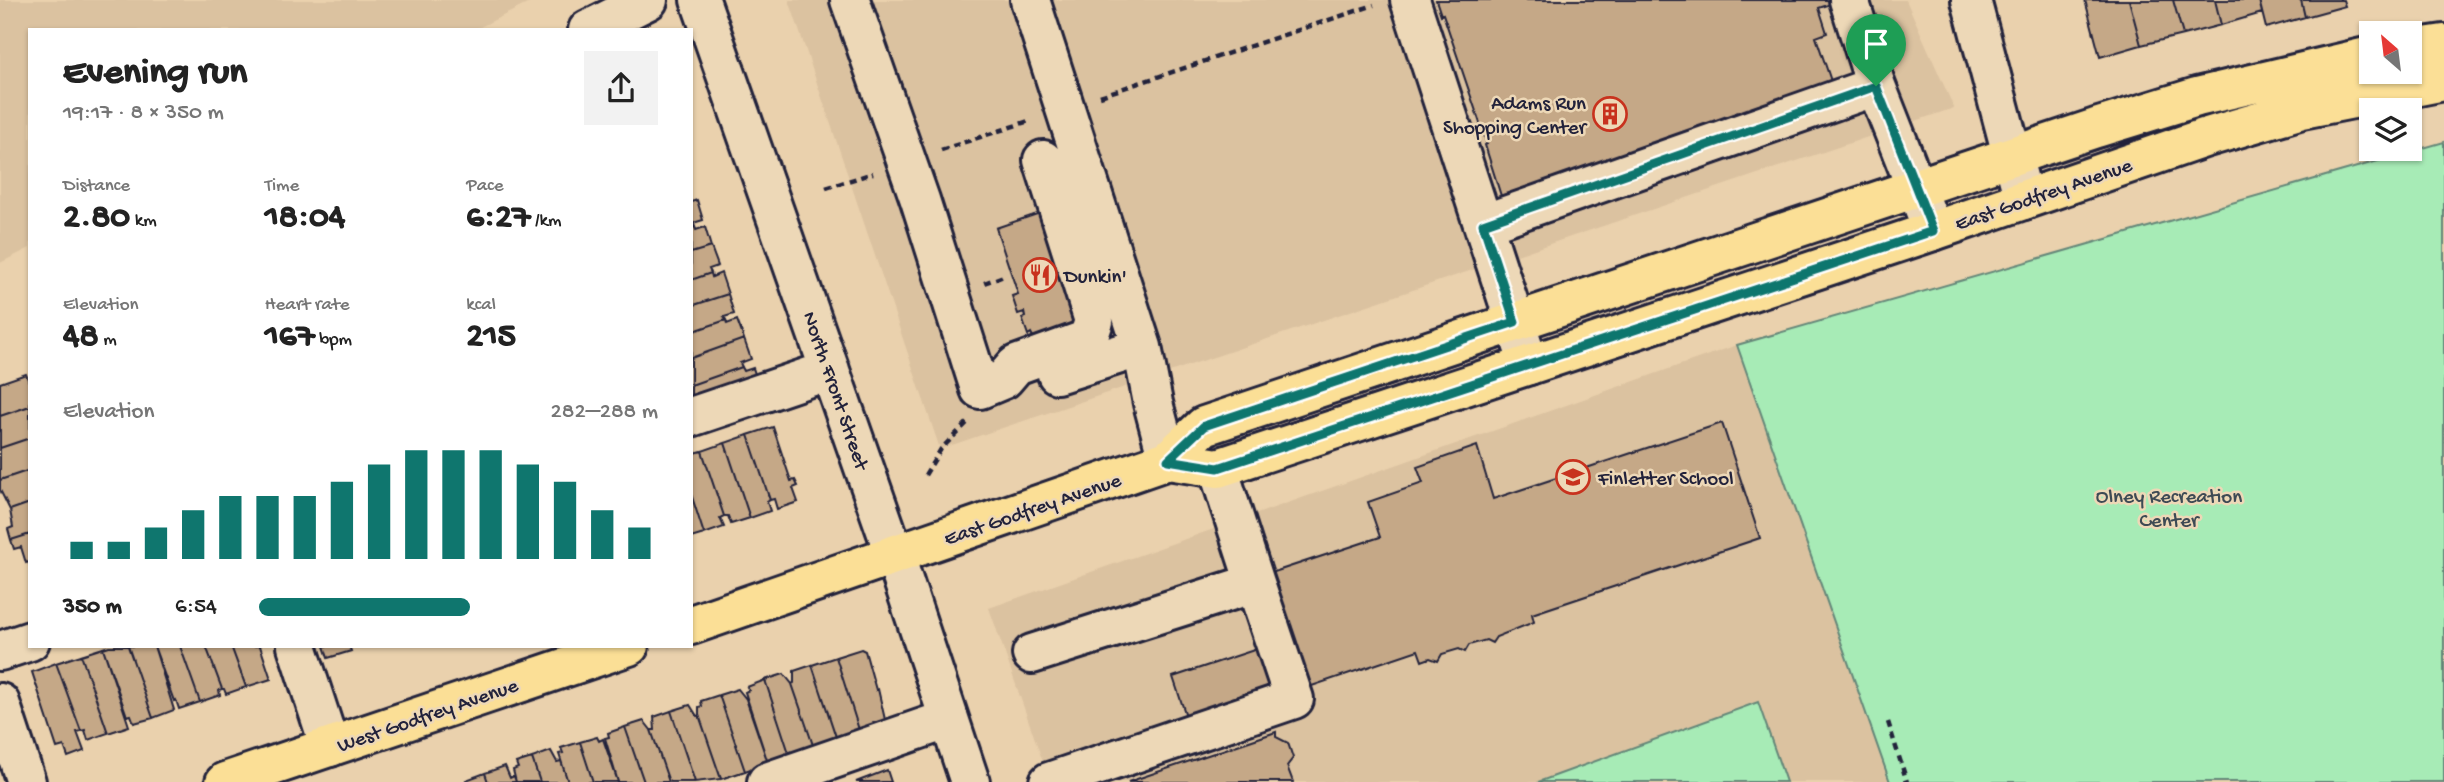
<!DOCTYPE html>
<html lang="en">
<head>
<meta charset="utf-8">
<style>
  body { margin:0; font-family:"Gochi Hand",sans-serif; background:#f2f2f2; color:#222; height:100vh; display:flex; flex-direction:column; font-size:26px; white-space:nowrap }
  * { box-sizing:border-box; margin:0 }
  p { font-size:23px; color:#767676 }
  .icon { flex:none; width:38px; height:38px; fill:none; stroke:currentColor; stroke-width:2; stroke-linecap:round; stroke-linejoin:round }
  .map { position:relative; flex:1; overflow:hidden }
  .sheet { position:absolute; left:28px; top:28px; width:665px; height:620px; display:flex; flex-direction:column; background:#fff; border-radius:0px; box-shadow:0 2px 5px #0004 }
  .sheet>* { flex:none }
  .needle { width:46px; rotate:332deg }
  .tools { position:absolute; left:2359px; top:21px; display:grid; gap:14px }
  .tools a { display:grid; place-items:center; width:63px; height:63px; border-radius:0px; background:#fff; box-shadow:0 2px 5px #0004; font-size:35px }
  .pin { position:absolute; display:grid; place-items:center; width:60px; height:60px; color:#fff; margin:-72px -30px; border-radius:50% 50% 50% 0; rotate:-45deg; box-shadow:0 0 7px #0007 }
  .pin .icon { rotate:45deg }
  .round { display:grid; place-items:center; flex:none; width:74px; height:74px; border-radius:0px; background:#f2f2f2 }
  .headline { display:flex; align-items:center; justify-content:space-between; height:119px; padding:0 35px }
  h1 { font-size:38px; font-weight:700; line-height:52px }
  .metrics { display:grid; grid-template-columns:repeat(3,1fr); gap:10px; height:119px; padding:7px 35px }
  .metrics div { display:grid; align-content:center }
  .metrics b { font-size:35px; font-weight:700 }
  .metrics small { font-size:19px; font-weight:400 }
  .metrics p { font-size:19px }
  .chart { height:196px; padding:14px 35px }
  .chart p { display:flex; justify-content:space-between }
  .chart svg { width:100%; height:126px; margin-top:7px; stroke:#0f766e; stroke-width:6 }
  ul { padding:0 35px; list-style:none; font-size:23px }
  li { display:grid; grid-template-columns:112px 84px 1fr; align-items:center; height:52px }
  li i { height:18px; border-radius:9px; background:#0f766e }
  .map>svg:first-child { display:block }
  .built { fill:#dbc2a0 }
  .green { fill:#a7ebb6; stroke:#648678; stroke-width:2 }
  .building { fill:#c5a887; stroke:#22223b; stroke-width:2 }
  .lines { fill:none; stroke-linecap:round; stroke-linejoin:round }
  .minor-casing { stroke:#22223b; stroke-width:44 }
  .major-casing { stroke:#22223b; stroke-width:44 }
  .path { stroke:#22223b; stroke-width:4.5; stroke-dasharray:7 5; stroke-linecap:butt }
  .minor { stroke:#edd8b7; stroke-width:38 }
  .major { stroke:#fbdf96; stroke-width:38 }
  .route-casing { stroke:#fff; stroke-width:14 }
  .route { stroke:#0f766e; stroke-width:9 }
  .labels { text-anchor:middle; stroke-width:5; stroke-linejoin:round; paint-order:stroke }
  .poi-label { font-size:21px; fill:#22223b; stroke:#edd8b7; text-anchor:start }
  .street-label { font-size:21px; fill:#22223b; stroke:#edd8b7 }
  .park-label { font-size:21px; fill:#3d4a54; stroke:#edd8b7 }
</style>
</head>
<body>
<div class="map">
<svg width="2444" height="782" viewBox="0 0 2444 782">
  <rect width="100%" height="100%" fill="#ead1ad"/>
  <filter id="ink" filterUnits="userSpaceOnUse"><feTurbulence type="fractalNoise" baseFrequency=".0143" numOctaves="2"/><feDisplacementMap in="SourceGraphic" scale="14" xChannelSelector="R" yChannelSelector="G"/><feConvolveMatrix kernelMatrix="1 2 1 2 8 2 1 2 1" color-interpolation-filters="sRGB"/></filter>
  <g filter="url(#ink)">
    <path class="built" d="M0,0H535L474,30H30V248L0,263Z
      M789,0H1906L1954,108L940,449Z
      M1737,345L1890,782H1050L989,608Z"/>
    <path class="green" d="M2444,142V782H1890L1737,345Z
      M1758,702L1786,782H1538Z"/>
    <path class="building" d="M1436,0H1829L1831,4L1819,8L1827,33L1816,37L1832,84L1501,196L1485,145L1487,144L1443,14L1441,15Z
      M2085,0H2129L2141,45L2100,57Z
      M2129,0H2173L2183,35L2141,45Z
      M2173,0H2215L2221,25L2183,35Z
      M2215,0H2259L2262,13L2221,25Z
      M2259,0H2301L2305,17L2266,28Z
      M2301,0H2343L2345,6L2305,17Z
      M697,200L703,220L693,223L695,227L691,228V202Z
      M1043,212L1080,322L1033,337L1031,333L1028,335L1022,318L1025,317L1024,312L1018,314L1012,296L1018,294L996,228Z
      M695,227L696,230L705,227L711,247L691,253V228Z
      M711,247L718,266L709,269L711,273L691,280V253Z
      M711,273L712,277L721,273L728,294L691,306V280Z
      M728,294L734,314L724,317L726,320L691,332V306Z
      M726,320L727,324L737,320L744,339L691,358V332Z
      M744,339L751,359L740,363L742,367L691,385V358Z
      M742,367L744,371L753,368L760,389L691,410V385Z
      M26,374L30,385V406L0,416V383Z
      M30,406V438L0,448V416Z
      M1722,423L1760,538L1532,614L1534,622L1496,637L1492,643L1486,640L1469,645L1465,652L1459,649L1442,654L1438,661L1430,658L1422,661L1418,650L1303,689L1265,575L1380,537L1368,502L1423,483L1417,467L1477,446L1493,499Z
      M773,427L791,481L795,480L798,486L793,488L798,502L777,509L774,499L770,500L748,435Z
      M748,435L770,500L767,502L770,511L750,518L725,443Z
      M30,438V470L0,480V448Z
      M725,443L750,518L731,524L728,516H724L702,451Z
      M702,451L724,516L720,518L724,527L704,534L691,494V454Z
      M30,470V503L10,510L0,490V480Z
      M691,494L704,534L691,538Z
      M30,503V534L11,540L8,529L13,527L10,510Z
      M30,534V566L29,562L26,563L21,547L14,549L11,540Z
      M109,646H128L153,718L134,723L131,715L127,716L103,648Z
      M128,646H154L174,710L153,718Z
      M154,646H180L200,702L179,709L176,700L174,701Z
      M180,646H206L222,689L219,690L220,695L200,702Z
      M206,646H231L246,687L226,694L224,689H222Z
      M231,646H260L271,679L246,687Z
      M324,646H349L351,651L328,658Z
      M103,648L129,726L108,733L81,655Z
      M861,649L865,651L876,690L878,689L886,724L860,733L836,657Z
      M1257,649L1276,702L1191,731L1173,677Z
      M81,655L108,733L88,740L85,730L81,731L56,663Z
      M836,657L860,733L837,740L812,665Z
      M56,663L81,731L77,732L84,751L68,757L64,746L57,748L32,672Z
      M812,665L837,740L814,748L792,684L794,683V671Z
      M784,674L792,684L814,748L790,756L765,680Z
      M765,680L790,756L768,763L745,692L749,690L747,687Z
      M738,689L746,699L768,763L745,771L719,695Z
      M719,695L745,771L721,779L699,715V707L702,706L701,701Z
      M690,705L697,716L699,715L721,779L695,782L671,711Z
      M671,711L695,782H669L651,730H655L654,717Z
      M644,721L651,730L669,782H644L625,727Z
      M625,727L644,782H618L605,738L609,737L608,733Z
      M1276,732V737L1288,743L1293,758L1287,766L1293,782H1128Z
      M597,737L599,741L603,739L618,782H593L580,742Z
      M580,742L593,782H568L559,754L563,753L561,748Z
      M551,751L557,762L561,761L568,782H540L532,758Z
      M532,758L540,782H516L513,770L518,768L516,763Z
      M505,766L510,778L514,776L516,782H488L485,773Z
      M887,770L891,782H856Z
      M485,773L488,782H467L466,780Z"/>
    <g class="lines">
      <g class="minor-casing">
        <path id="minor" d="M700,0L895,556L970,782
          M850,0L920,200L980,389L1004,379L1016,365L1088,339L1094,321L1043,160
          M1030,0L1142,347L1153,403L1168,460
          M1410,0L1529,365
          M1849,0L1876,86
          M1971,0L2024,200
          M588,30L648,0
          M1483,224L1876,86L1933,231
          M1057,374L1142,347
          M691,417L830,370
          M297,646L330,747
          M0,651L30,641
          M1032,654L1255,583L1218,468
          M0,703L26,782
          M767,782L949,719
          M1049,782L1294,699L1255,583"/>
      </g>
      <g class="major-casing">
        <path id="major" d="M2410,49L2444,44
          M1168,460L1218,468L1933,231L2204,138L2302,109L2444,81
          M691,625L1168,460L1204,426L2096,128L2197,97L2371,56
          M225,782L629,646"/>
      </g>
      <path class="path" d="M1100,96L1374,5
        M941,150L1032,120
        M826,188L873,173
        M984,283L1004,276
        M925,475L941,449L968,422
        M1888,722L1907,782"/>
      <use href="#minor" class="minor"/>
      <use href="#major" class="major"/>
    </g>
  </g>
  <g class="lines" filter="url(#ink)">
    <g class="route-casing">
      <path id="route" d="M1876,86L1933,231L1218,468L1168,460L1204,426L1515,322L1483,224Z"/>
    </g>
    <use href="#route" class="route"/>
  </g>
  <defs>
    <g id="building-ring" transform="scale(1.75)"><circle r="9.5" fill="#edd8b7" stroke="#c8321e" stroke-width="1.5"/><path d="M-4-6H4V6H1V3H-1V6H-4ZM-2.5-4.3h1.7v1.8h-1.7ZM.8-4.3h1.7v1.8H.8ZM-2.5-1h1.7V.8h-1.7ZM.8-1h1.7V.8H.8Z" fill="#c8321e"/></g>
    <g id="restaurant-ring" transform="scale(1.75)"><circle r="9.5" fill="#edd8b7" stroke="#c8321e" stroke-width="1.5"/><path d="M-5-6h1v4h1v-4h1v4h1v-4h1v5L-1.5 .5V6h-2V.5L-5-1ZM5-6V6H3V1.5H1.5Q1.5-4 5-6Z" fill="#c8321e"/></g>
    <g id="school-ring" transform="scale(1.75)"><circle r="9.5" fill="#edd8b7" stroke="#c8321e" stroke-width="1.5"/><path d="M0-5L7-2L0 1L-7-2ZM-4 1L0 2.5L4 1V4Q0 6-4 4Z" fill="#c8321e"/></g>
  </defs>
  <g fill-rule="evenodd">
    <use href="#building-ring" x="1610" y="114"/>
    <use href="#restaurant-ring" x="1040" y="275"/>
    <use href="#school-ring" x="1573" y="477"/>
  </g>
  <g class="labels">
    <g class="poi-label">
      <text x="1586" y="109" text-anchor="end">Adams Run<tspan x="1586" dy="24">Shopping Center</tspan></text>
      <text x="1064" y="282">Dunkin'</text>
      <text x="1598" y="484">Finletter School</text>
    </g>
    <g class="street-label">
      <text transform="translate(2043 193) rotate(-19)" y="7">East Godfrey Avenue</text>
      <text transform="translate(837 390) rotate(71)" y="7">North Front Street</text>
      <text transform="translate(1032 508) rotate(-19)" y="7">East Godfrey Avenue</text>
      <text transform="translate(427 714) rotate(-19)" y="7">West Godfrey Avenue</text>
    </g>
    <g class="park-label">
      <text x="2169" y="502">Olney Recreation<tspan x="2169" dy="24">Center</tspan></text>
    </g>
  </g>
</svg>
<div class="tools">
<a><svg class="needle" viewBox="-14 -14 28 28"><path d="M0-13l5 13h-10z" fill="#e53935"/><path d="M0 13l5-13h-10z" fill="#767676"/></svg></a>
<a><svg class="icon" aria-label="layers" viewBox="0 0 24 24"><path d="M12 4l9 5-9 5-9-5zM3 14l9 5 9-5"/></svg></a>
</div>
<div class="pin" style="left:1876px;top:86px;background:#1e9e55"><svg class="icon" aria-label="arrive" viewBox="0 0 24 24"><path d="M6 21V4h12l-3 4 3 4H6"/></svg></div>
<section class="sheet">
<div class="headline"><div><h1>Evening run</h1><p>19:17 · 8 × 350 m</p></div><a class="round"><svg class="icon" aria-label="share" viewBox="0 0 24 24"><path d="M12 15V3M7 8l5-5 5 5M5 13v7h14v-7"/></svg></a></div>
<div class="metrics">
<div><p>Distance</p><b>2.80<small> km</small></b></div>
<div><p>Time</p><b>18:04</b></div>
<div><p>Pace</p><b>6:27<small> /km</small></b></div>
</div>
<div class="metrics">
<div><p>Elevation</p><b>48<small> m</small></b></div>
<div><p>Heart rate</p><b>167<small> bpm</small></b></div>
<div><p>kcal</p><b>215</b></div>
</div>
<div class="chart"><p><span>Elevation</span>282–288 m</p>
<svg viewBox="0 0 160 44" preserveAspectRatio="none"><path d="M5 44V38M15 44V38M25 44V33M35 44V27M45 44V22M55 44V22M65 44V22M75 44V17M85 44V11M95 44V6M105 44V6M115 44V6M125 44V11M135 44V17M145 44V27M155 44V33"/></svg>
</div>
<ul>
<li><b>350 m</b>6:54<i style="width:53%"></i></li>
</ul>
</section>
</div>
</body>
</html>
